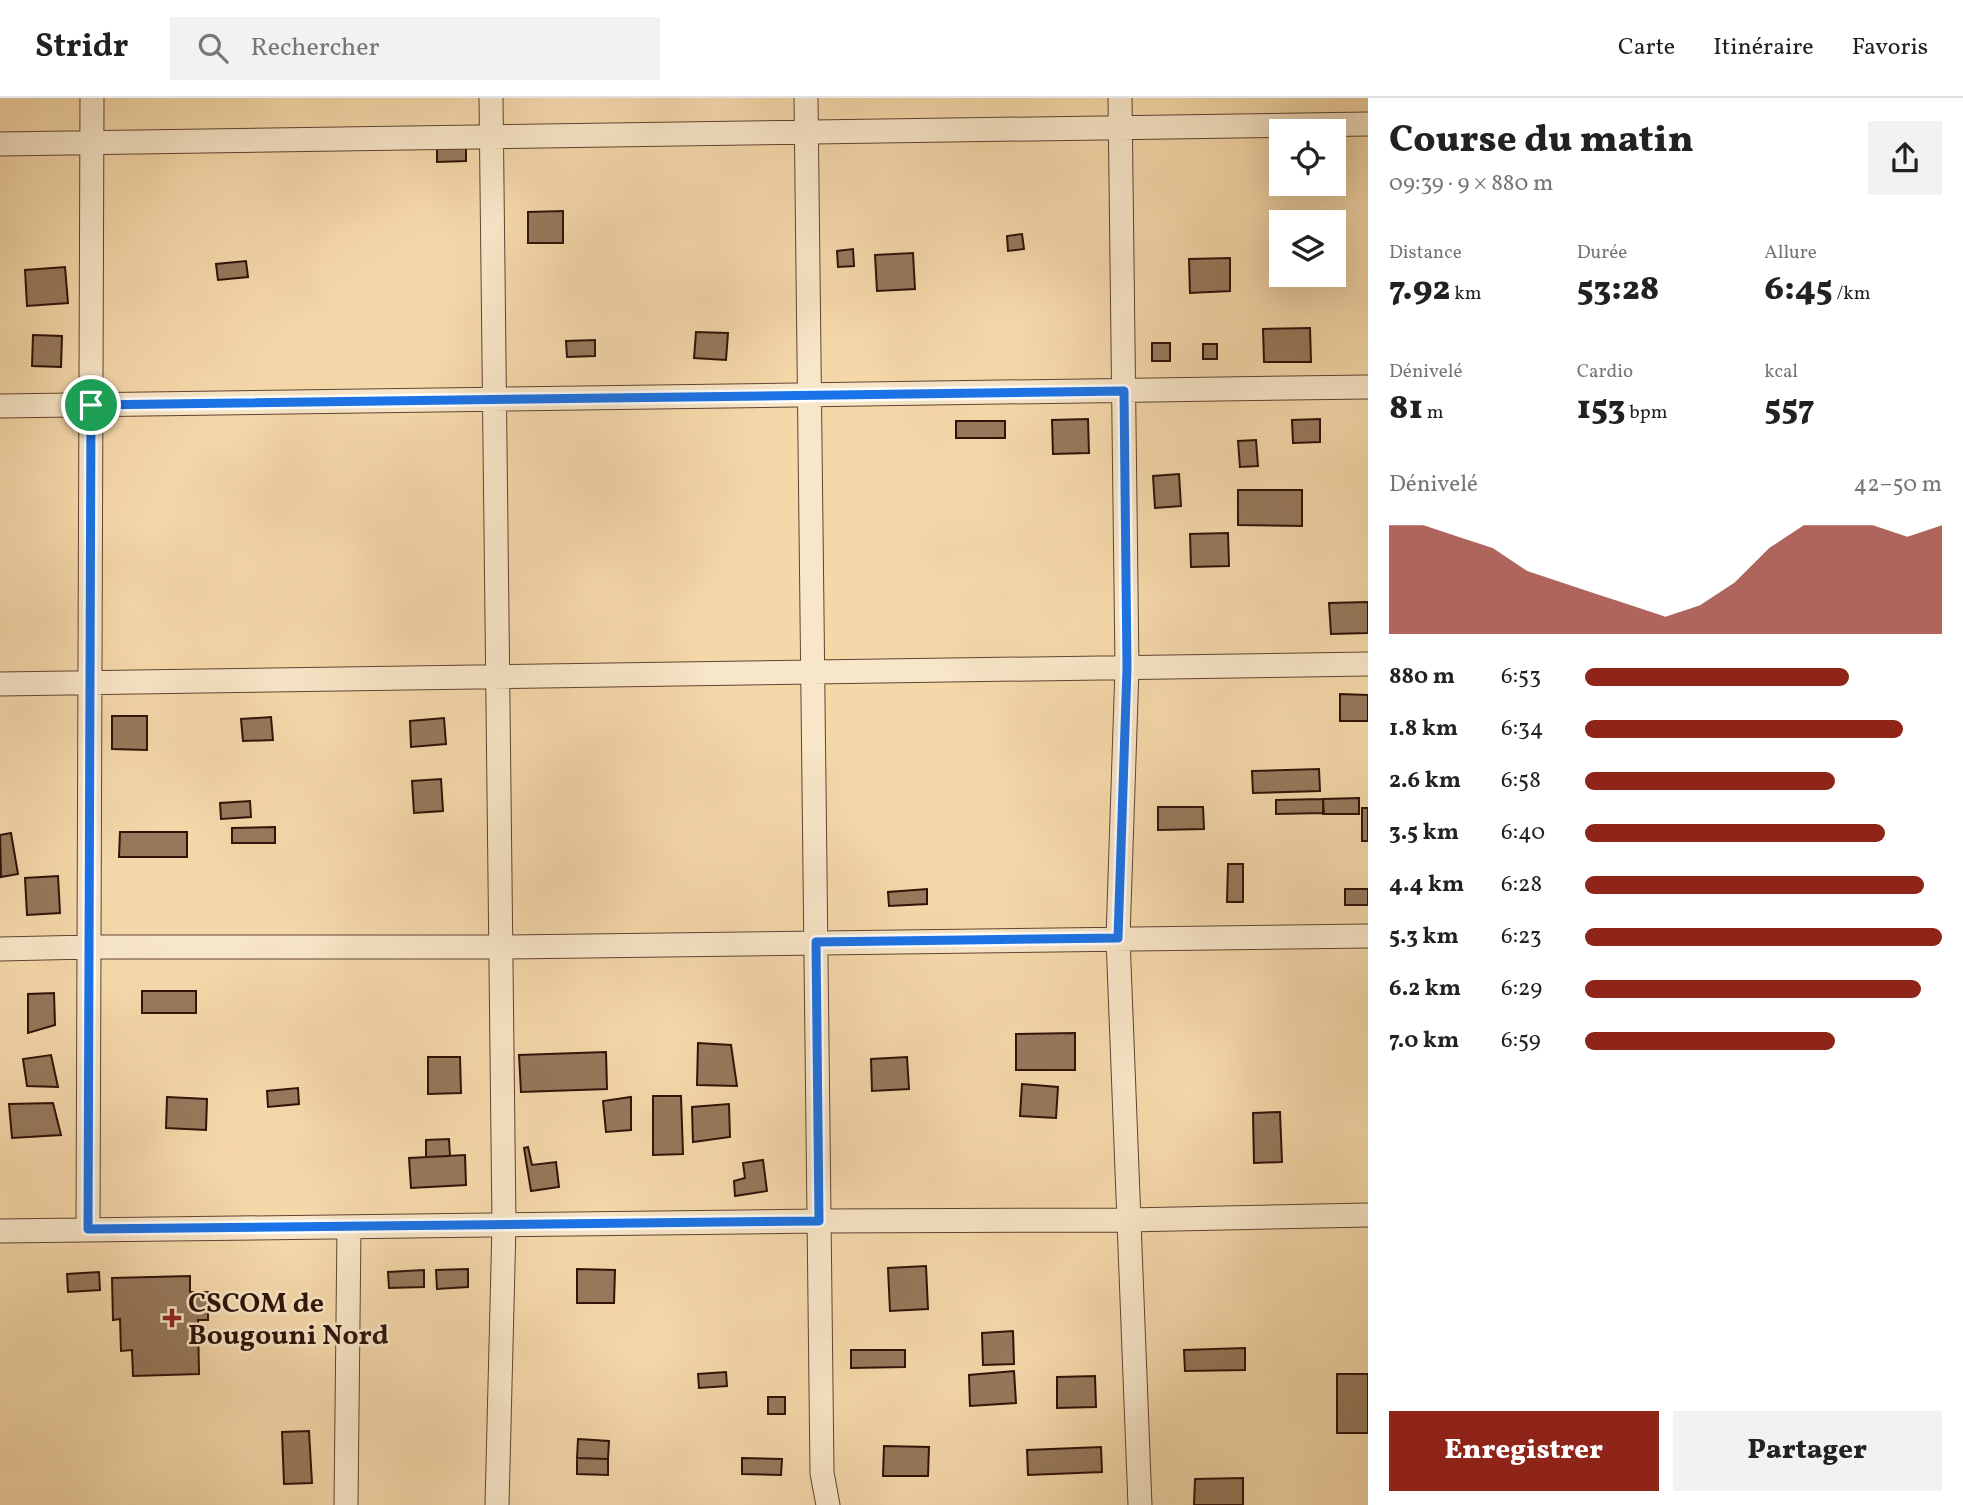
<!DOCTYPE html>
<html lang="fr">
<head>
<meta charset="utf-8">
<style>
  body { margin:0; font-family:Vollkorn,serif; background:#f2f2f2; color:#222; height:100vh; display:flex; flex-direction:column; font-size:26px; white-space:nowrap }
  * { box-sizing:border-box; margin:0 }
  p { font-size:23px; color:#767676 }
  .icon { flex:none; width:38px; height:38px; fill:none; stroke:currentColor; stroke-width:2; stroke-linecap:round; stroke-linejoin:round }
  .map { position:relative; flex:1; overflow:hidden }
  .sheet { display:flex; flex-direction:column; background:#fff; width:595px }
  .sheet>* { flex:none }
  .controls { position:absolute; left:1269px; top:21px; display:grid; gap:14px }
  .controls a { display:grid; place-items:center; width:77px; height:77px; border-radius:0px; background:#fff; box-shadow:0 7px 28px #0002; font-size:35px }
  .pin { position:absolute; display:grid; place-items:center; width:60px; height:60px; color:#fff; margin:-30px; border:4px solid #fff; border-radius:50%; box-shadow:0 2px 7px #0007 }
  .round { display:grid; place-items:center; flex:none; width:74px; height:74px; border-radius:0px; background:#f2f2f2 }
  .head { display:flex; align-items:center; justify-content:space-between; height:119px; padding:0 21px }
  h1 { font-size:38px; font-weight:800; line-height:52px }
  .figures { display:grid; grid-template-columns:repeat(3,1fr); gap:10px; height:119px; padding:7px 21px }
  .figures div { display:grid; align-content:center }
  .figures b { font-size:35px; font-weight:800 }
  .figures small { font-size:19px; font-weight:400 }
  .figures p { font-size:19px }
  .chart { height:196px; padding:14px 21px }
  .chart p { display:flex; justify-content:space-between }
  .chart svg { width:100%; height:126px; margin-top:7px; fill:#8f2418; opacity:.7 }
  .button { display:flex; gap:14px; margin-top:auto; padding:14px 21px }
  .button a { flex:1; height:80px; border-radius:0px; background:#8f2418; color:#fff; font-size:28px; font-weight:800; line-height:80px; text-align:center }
  .button a+a { background:#f2f2f2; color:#222 }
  ul { padding:0 21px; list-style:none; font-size:23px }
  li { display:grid; grid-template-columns:112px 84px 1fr; align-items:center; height:52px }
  li i { height:18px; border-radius:9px; background:#8f2418 }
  header { display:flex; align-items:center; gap:42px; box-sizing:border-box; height:98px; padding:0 35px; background:#fff; border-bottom:2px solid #e0e0e0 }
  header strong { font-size:33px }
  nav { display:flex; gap:38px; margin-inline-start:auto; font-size:24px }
  .search { width:490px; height:63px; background:#f2f2f2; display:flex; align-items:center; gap:18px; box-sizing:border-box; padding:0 24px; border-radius:0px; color:#767676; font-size:26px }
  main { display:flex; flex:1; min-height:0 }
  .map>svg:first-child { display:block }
  .building { fill:#96795c; stroke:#2f1308; stroke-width:2 }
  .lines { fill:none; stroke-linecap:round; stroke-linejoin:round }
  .street-casing { stroke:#604430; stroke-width:25 }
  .street { stroke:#f8e6c8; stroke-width:23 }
  .route-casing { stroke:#fff; stroke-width:14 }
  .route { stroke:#1a73e8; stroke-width:9 }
  .poi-dot { fill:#8f2418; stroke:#f8e6c8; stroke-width:2.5 }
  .labels { text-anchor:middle; stroke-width:5; stroke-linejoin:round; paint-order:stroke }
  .poi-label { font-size:28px; font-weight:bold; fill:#2f1308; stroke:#f8e6c8; text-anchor:start }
</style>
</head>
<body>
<header>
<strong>Stridr</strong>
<div class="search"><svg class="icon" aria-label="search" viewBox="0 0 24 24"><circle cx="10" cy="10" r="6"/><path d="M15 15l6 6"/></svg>Rechercher</div>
<nav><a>Carte</a><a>Itinéraire</a><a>Favoris</a></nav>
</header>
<main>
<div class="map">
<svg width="1368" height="1407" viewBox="0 0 1368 1407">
  <rect width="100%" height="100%" fill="#f5d8aa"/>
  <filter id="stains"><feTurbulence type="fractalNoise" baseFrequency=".00286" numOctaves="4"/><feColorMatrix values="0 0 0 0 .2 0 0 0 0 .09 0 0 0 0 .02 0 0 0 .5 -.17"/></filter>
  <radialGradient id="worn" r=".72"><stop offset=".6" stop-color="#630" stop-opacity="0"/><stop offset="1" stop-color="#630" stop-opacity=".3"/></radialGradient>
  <path class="building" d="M437,45H466V63L437,64Z
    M563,113V145H528V114Z
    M1022,136L1024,151L1008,153L1007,138Z
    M853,151L854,168L838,169L837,153Z
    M913,155L915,191L877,193L875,157Z
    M1230,160V193L1190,195L1189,161Z
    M246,163L248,179L218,182L216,166Z
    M65,169L68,205L27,208L25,172Z
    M1310,230L1311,264H1264L1263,231Z
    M696,234L728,235L726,262L694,260Z
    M33,237L62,238L61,269L32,268Z
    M595,242V258L567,259L566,243Z
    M1152,245H1170V263H1152Z
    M1203,246H1217V261H1203Z
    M1088,321L1089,355L1053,356L1052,322Z
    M1320,321V344L1293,345L1292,322Z
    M956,323H1005V340H956Z
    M1256,342L1258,368L1240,369L1238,343Z
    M1179,376L1181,408L1155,410L1153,378Z
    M1238,392H1302V428L1238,427Z
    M1228,435L1229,468L1191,469L1190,436Z
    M1368,504V535L1331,536L1329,505Z
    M1340,596L1368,597V623H1340Z
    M112,618H147V652L112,651Z
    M271,619L273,642L243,643L241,621Z
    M444,620L446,646L411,649L410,623Z
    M1319,671L1320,693L1253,695L1252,673Z
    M441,681L443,713L414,715L412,683Z
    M1359,700V716H1323V701Z
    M1323,701L1324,715L1276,716V702Z
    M250,703L251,719L221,721L220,705Z
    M1158,709H1203L1204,731L1158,732Z
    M1362,710H1368V743H1362Z
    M275,729V745H232V730Z
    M120,734H187V759H119Z
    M11,735L18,776L1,779L0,737Z
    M1228,766H1243V804H1227Z
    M58,778L60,815L27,817L25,780Z
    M927,791V806L889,808L888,794Z
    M1345,791H1368V807H1345Z
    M142,893H196V915H142Z
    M54,895L55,927L28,935V896Z
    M1075,935V972H1016V936Z
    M698,945L731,947L737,988L697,987Z
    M606,954L607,991L521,994L519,957Z
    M51,957L58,989L27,988L23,961Z
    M428,959H460L461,995L428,996Z
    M907,959L909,991L872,993L871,961Z
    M1022,986L1058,989L1056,1020L1020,1018Z
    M298,990L299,1006L268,1009L267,993Z
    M653,998H681L683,1056L653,1057Z
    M167,999L207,1001L206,1032L166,1030Z
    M631,999V1032L606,1034L603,1003Z
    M53,1005L61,1037L12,1040L9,1006Z
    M729,1006L730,1039L693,1044L692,1009Z
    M1280,1014L1282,1064L1254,1065L1253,1015Z
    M449,1041L450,1058L426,1059V1042Z
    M528,1049L532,1067L556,1064L559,1089L531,1093L524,1050Z
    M465,1057L466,1087L411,1090L409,1060Z
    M763,1062L767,1093L735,1098L734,1083L745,1080L743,1065Z
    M926,1168L928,1211L890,1213L888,1170Z
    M468,1171V1189L437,1191L436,1172Z
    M577,1171L615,1172L614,1205H577Z
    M424,1172V1189L389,1190L388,1174Z
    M99,1174L100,1192L68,1194L67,1176Z
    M190,1178V1194H208V1222H198L199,1276L133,1278L132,1252L121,1253L120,1221L113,1222L112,1180Z
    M1013,1233L1014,1266L983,1267L982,1235Z
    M1245,1250V1272L1185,1273L1184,1252Z
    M851,1252H905V1269L851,1270Z
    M1014,1273L1016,1305L970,1308L969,1277Z
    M726,1274L727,1288L699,1290L698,1276Z
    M1337,1276H1368V1335H1337Z
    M1095,1278L1096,1309L1057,1310V1279Z
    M768,1299H785V1316H768Z
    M309,1333L312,1385L284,1386L282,1334Z
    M578,1341L609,1343L608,1361L577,1360Z
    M884,1348L929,1349L928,1378H883Z
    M1101,1349L1102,1374L1028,1377L1027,1352Z
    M577,1360L608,1361V1377L577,1376Z
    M742,1360L782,1361L781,1377L742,1376Z
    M1243,1380V1407H1194L1195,1381Z"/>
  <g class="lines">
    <g class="street-casing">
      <path id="street" d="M491,0L504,1127L497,1407
        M806,0L822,1375L828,1407
        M1120,0L1127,570L1118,840L1140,1407
        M0,46L1368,26
        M0,308L1368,289
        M0,586L1368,566
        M0,851L90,849H500L1368,838
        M88,1131L92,0
        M0,1133L819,1123L1128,1122L1368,1117
        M346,1407L349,1130"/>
    </g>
    <use href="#street" class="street"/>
  </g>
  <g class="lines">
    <g class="route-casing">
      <path id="route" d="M1124,293L1127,570L1118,840L816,844L819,1123L88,1131L91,307Z"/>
    </g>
    <use href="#route" class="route"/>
  </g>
  <path class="poi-dot" d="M168.5 1209.5h7v7h7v7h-7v7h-7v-7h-7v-7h7z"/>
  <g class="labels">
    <g class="poi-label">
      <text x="188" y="1214">CSCOM de<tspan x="188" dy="32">Bougouni Nord</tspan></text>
    </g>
  </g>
  <rect width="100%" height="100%" filter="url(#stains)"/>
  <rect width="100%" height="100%" fill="url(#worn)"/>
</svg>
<div class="controls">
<a><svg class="icon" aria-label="locate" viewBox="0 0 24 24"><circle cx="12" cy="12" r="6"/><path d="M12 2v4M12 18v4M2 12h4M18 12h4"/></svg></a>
<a><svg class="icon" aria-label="layers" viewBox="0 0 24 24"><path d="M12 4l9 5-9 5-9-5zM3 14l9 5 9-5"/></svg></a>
</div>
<div class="pin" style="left:91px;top:307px;background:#1e9e55"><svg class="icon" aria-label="arrive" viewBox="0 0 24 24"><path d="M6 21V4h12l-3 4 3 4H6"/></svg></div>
</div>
<section class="sheet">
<div class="head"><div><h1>Course du matin</h1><p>09:39 · 9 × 880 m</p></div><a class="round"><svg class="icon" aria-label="share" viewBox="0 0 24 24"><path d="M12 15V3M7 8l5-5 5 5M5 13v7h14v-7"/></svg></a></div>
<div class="figures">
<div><p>Distance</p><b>7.92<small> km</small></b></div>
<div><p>Durée</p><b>53:28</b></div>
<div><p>Allure</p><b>6:45<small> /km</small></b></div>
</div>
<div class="figures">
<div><p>Dénivelé</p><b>81<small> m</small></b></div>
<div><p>Cardio</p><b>153<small> bpm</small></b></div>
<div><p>kcal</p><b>557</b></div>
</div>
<div class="chart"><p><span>Dénivelé</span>42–50 m</p>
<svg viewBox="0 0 160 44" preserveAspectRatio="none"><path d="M0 44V6L10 6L20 10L30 14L40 22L50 26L60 30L70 34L80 38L90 34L100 26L110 14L120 6L130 6L140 6L150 10L160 6V44z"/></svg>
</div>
<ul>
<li><b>880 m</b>6:53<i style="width:74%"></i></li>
<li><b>1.8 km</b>6:34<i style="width:89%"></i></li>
<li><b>2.6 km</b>6:58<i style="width:70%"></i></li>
<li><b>3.5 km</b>6:40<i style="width:84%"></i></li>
<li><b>4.4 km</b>6:28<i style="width:95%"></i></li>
<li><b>5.3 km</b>6:23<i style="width:100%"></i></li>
<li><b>6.2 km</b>6:29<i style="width:94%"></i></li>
<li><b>7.0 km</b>6:59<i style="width:70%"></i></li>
</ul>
<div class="button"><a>Enregistrer</a><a>Partager</a></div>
</section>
</main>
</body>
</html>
